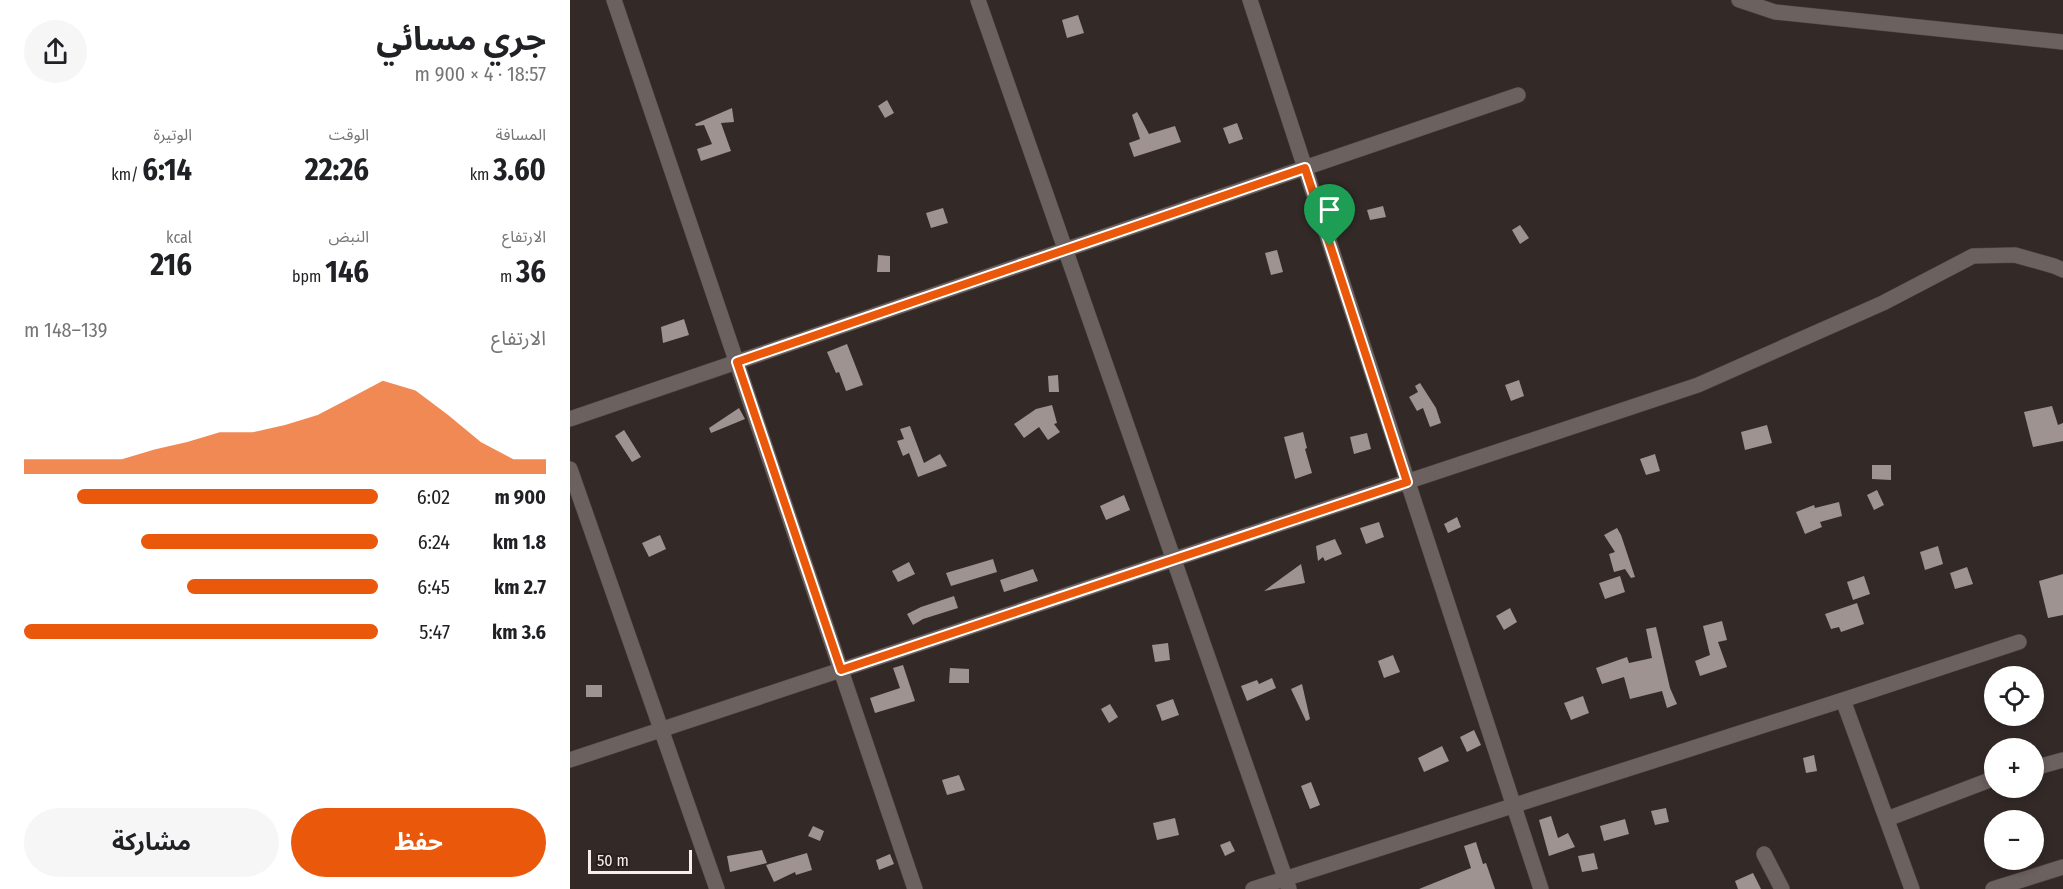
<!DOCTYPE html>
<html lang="ar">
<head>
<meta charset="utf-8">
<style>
  body { margin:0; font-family:"Fira Sans Condensed","Noto Sans Arabic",sans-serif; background:#f6f6f6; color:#202124; direction:rtl; height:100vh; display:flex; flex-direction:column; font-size:22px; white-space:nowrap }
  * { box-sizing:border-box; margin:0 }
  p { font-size:20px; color:#757577 }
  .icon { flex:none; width:33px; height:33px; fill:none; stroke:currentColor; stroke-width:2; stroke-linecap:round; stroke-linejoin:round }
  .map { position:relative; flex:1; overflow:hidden; direction:ltr }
  .drawer { display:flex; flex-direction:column; background:#fff; width:570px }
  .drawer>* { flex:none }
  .tools { position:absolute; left:1414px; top:666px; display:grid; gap:12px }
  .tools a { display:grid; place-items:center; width:60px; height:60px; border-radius:50%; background:#fff; box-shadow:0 3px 9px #0003; font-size:30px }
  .scale { position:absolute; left:18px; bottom:15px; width:104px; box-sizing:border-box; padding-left:6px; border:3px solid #f5eeed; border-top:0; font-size:16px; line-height:21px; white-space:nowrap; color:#f5eeed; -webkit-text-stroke:4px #29201e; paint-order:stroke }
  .pin { position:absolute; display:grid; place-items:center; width:51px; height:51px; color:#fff; margin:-62px -26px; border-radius:50% 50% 50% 0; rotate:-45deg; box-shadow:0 0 6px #0007 }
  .pin .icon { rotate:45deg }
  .round { display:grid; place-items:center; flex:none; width:63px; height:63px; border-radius:32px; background:#f6f6f6 }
  .headline { display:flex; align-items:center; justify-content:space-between; height:102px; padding:0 24px }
  h1 { font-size:33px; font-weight:700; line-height:45px }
  .stats { display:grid; grid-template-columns:repeat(3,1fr); gap:9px; height:102px; padding:6px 24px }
  .stats div { display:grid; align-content:center }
  .stats b { font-size:30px; font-weight:700 }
  .stats small { font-size:16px; font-weight:400 }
  .stats p { font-size:16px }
  .chart { height:168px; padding:12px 24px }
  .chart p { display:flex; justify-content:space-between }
  .chart svg { width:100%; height:108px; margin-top:6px; fill:#ea580c; opacity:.7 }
  .primary-button { display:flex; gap:12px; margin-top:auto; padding:12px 24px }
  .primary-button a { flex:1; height:69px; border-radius:36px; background:#ea580c; color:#fff; font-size:24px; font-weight:700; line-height:69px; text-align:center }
  .primary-button a+a { background:#f6f6f6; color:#202124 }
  ul { padding:0 24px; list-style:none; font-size:20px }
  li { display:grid; grid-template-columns:96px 72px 1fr; align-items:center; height:45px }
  li i { height:15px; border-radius:8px; background:#ea580c }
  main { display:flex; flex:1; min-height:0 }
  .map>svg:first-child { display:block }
  .building { fill:#9e9391 }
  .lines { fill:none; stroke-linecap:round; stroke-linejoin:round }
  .minor-casing { stroke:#4f4746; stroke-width:16 }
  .minor { stroke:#6b615f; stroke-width:15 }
  .route-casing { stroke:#fff; stroke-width:12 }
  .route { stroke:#ea580c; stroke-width:8 }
</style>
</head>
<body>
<main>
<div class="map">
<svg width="1493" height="889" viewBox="0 0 1493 889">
  <rect width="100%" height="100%" fill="#332a28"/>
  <path class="building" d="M508,15L514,33L497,38L492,20Z
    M317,100L324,113L315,118L308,106Z
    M162,108L164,122L151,123L161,151L131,161L127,149L142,144L134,125L126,126L125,124Z
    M567,112L579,134L605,126L611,142L564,157L559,143L570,139L562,115Z
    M667,123L673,139L659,144L653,128Z
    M813,206L816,217L800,220L797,210Z
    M373,208L378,223L361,228L356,213Z
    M950,225L959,238L950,244L942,230Z
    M707,250L713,272L701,275L695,253Z
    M308,255L320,256V272H307Z
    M114,319L119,335L93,343L91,327Z
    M277,344L293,385L276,391L269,372L266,373L257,352Z
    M488,375L489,392H479L478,376Z
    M949,380L954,396L941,401L935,385Z
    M850,383L866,408L871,423L860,427L853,408L847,411L839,397L848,392L845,386Z
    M482,405L487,423L484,424L490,432L478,440L469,427L454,438L444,424L466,409Z
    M1482,406L1488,425L1493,423V441L1463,447L1454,412Z
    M169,408L175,419L141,433L139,428Z
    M1197,425L1202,443L1175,450L1171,432Z
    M340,426L354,463L370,454L377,466L348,477L339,453L333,456L327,441L334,439L330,429Z
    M54,430L71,457L62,462L45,436Z
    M733,432L737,448L735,449L742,473L725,479L714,437Z
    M797,433L801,449L784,454L780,437Z
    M1085,454L1090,471L1076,475L1070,459Z
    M1302,465H1321V480L1302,479Z
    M1307,490L1314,505L1304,510L1297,495Z
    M554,495L560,510L536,520L530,506Z
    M1269,502L1272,516L1250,522L1252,527L1235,534L1226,512L1244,505L1245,508Z
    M887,517L891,527L878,533L874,524Z
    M809,522L814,537L796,544L790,528Z
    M1047,528L1051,535L1065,577L1061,578L1055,569L1044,572L1039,554L1045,552L1034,535Z
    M90,535L96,549L79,557L72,543Z
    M765,539L772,554L755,561L753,557L748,561L746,546Z
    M1368,546L1373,564L1355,570L1350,552Z
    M423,559L427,572L381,586L376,573Z
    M339,562L345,574L328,582L322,571Z
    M731,564L735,583L694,591Z
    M1397,567L1403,584L1385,589L1380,573Z
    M463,569L468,581L434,592L430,580Z
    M1493,574V615L1478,618L1469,581Z
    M1050,576L1055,592L1035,599L1029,583Z
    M1294,576L1300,594L1283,600L1277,582Z
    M384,596L388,608L353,619L343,625L337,614L351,607Z
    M1287,603L1294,624L1271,632L1269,627L1261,629L1255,614Z
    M940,608L947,622L934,630L926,616Z
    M1152,621L1157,640L1148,642L1157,667L1130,676L1125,661L1140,655L1133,626Z
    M1086,627L1100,688L1107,704L1097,708L1092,691L1060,699L1054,677L1032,684L1026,668L1057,657L1059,663L1082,658L1076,629Z
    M598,643L600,660L585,662L582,645Z
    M823,655L830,672L814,678L808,661Z
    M333,665L345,701L305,713L300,698L330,688L323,668Z
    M380,668L399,669V683H379Z
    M702,678L706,688L677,701L671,686L687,680L689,684Z
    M732,684L740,719L736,721L721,689Z
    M16,685H32V697H16Z
    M1013,696L1019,713L1001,720L994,703Z
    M603,699L609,715L592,721L586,705Z
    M540,704L548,717L539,723L531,709Z
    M904,730L911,745L897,752L890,737Z
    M872,746L879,761L854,772L848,758Z
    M1244,755L1247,771L1236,773L1233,758Z
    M389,775L395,790L377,795L372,780Z
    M741,782L750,805L740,809L731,786Z
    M1096,808L1099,822L1085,825L1081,811Z
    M981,816L988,838L998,833L1005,847L979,856L969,820Z
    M605,818L609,835L587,840L583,823Z
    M1055,819L1059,834L1034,841L1030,826Z
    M243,826L254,831L250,841L238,836Z
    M660,841L665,851L655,856L650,845Z
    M906,842L913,864L916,863L925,889H849L901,868L894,846Z
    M192,850L197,863L160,872L157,856Z
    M237,853L242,870L226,875L225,872L204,882L196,865Z
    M1024,853L1028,869L1012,872L1008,856Z
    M320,854L324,864L309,870L306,860Z
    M1183,873L1191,889H1168L1165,881Z"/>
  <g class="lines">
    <g class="minor-casing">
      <path id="minor" d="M44,0L345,889
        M408,0L719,889
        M680,0L971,889
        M1169,0L1205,12L1493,42
        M0,419L948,95
        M0,469L147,889
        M1273,700L1342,889
        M0,760L1128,385L1313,303L1403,256L1445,255L1484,266L1493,270
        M1464,768L1493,760
        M1317,819L1425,778
        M1194,854L1212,889
        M683,889L1273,700L1449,642
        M1423,889L1493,867"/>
    </g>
    <use href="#minor" class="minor"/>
  </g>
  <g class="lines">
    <g class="route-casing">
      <path id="route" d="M735,168L837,482L271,670L167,362Z"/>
    </g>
    <use href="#route" class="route"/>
  </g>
</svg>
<div class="tools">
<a><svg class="icon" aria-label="locate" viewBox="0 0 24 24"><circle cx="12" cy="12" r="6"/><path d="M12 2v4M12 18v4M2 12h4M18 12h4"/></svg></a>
<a>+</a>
<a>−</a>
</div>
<div class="scale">50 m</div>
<div class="pin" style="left:760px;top:246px;background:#1e9e55"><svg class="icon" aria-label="arrive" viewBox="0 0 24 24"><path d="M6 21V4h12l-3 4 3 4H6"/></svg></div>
</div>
<section class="drawer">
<div class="headline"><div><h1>جري مسائي</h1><p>18:57 · 4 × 900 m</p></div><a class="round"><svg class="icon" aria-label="share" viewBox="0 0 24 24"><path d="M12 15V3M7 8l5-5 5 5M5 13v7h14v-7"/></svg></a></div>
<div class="stats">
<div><p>المسافة</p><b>3.60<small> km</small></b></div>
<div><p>الوقت</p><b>22:26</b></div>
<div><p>الوتيرة</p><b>6:14<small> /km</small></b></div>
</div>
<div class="stats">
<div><p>الارتفاع</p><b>36<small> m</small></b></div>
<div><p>النبض</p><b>146<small> bpm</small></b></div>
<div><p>kcal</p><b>216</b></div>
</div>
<div class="chart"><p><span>الارتفاع</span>139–148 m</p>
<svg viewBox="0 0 160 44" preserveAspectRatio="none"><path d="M0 44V38L10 38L20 38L30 38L40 34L50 31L60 27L70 27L80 24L90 20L100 13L110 6L120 10L130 20L140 31L150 38L160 38V44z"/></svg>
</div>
<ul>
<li><b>900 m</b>6:02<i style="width:85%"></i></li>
<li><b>1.8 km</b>6:24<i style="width:67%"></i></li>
<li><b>2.7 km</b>6:45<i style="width:54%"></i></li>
<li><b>3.6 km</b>5:47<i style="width:100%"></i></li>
</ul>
<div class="primary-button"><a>حفظ</a><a>مشاركة</a></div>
</section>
</main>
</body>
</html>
